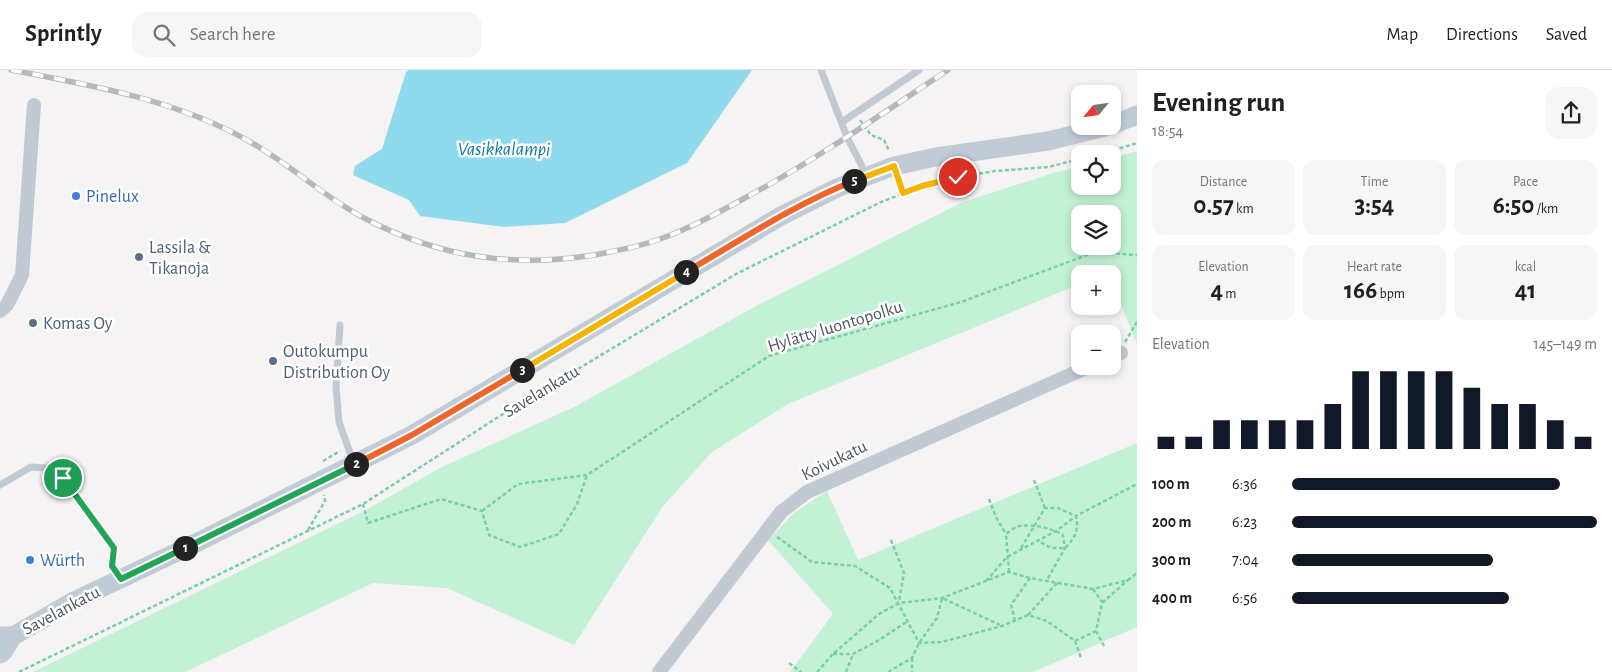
<!DOCTYPE html>
<html lang="en">
<head>
<meta charset="utf-8">
<style>
  body { margin:0; font-family:"Alegreya Sans",sans-serif; background:#f6f6f6; color:#202124; height:100vh; display:flex; flex-direction:column; font-size:19px; white-space:nowrap }
  * { box-sizing:border-box; margin:0 }
  p { font-size:16px; color:#757577 }
  .icon { flex:none; width:28px; height:28px; fill:none; stroke:currentColor; stroke-width:2; stroke-linecap:round; stroke-linejoin:round }
  .map { position:relative; flex:1; overflow:hidden }
  .side { display:flex; flex-direction:column; background:#fff; width:475px }
  .side>* { flex:none }
  .needle { width:32px; rotate:241deg }
  .controls { position:absolute; left:1071px; top:15px; display:grid; gap:10px }
  .controls a { display:grid; place-items:center; width:50px; height:50px; border-radius:10px; background:#fff; box-shadow:0 2px 8px #0003; font-size:25px }
  .pin { position:absolute; display:grid; place-items:center; width:42px; height:42px; color:#fff; margin:-21px; border:2px solid #fff; border-radius:50%; box-shadow:0 1px 5px #0007 }
  .km { position:absolute; width:25px; height:25px; margin:-12px; border-radius:50%; background:#222; color:#fff; font-size:14px; line-height:25px; text-align:center }
  .round { display:grid; place-items:center; flex:none; width:52px; height:52px; border-radius:15px; background:#f6f6f6 }
  .headline { display:flex; align-items:center; justify-content:space-between; height:85px; padding:0 15px }
  h1 { font-size:28px; font-weight:700; line-height:38px }
  .figures { display:grid; grid-template-columns:repeat(3,1fr); gap:8px; height:85px; padding:5px 15px }
  .figures div { display:grid; align-content:center; border-radius:12px; background:#f6f6f6; text-align:center }
  .figures b { font-size:25px; font-weight:700 }
  .figures small { font-size:14px; font-weight:400 }
  .figures p { font-size:14px }
  .chart { height:140px; padding:10px 15px }
  .chart p { display:flex; justify-content:space-between }
  .chart svg { width:100%; height:90px; margin-top:5px; stroke:#111827; stroke-width:6 }
  ul { padding:0 15px; list-style:none; font-size:16px }
  li { display:grid; grid-template-columns:80px 60px 1fr; align-items:center; height:38px }
  li i { height:12px; border-radius:6px; background:#111827 }
  header { display:flex; align-items:center; gap:30px; box-sizing:border-box; height:70px; padding:0 25px; background:#fff; border-bottom:1px solid #e0e0e0 }
  header strong { font-size:24px }
  nav { display:flex; gap:28px; margin-inline-start:auto; font-size:18px }
  .search { width:350px; height:45px; background:#f6f6f6; display:flex; align-items:center; gap:12px; box-sizing:border-box; padding:0 18px; border-radius:15px; color:#757577; font-size:19px }
  main { display:flex; flex:1; min-height:0 }
  .map>svg:first-child { display:block }
  .green { fill:#c3f1d5; fill-rule:evenodd }
  .water { fill:#90daee }
  .lines { fill:none; stroke-linecap:round; stroke-linejoin:round }
  .path { stroke:#7ad0a6; stroke-width:2.5; stroke-dasharray:4 2.5; stroke-linecap:butt }
  .service { stroke:#c1cad2; stroke-width:7 }
  .minor { stroke:#c1cad2; stroke-width:14 }
  .secondary { stroke:#c1cbd6; stroke-width:19 }
  .rail-casing { stroke:#b5b8bd; stroke-width:5.5 }
  .rail { stroke:#fff; stroke-width:4; stroke-dasharray:11; stroke-linecap:butt }
  .split-1-casing { stroke:#fff; stroke-width:10 }
  .split-2-casing { stroke:#fff; stroke-width:10 }
  .split-3-casing { stroke:#fff; stroke-width:10 }
  .split-4-casing { stroke:#fff; stroke-width:10 }
  .split-5-casing { stroke:#fff; stroke-width:10 }
  .split-6-casing { stroke:#fff; stroke-width:10 }
  .split-1 { stroke:#22a559; stroke-width:6 }
  .split-2 { stroke:#22a559; stroke-width:6 }
  .split-3 { stroke:#f0652b; stroke-width:6 }
  .split-4 { stroke:#f5b400; stroke-width:6 }
  .split-5 { stroke:#f0652b; stroke-width:6 }
  .split-6 { stroke:#f5b400; stroke-width:6 }
  .shop-dot { fill:#3f7fe0; stroke:#fff; stroke-width:2 }
  .service-dot { fill:#5c6f8a; stroke:#fff; stroke-width:2 }
  .labels { text-anchor:middle; stroke-width:5; stroke-linejoin:round; paint-order:stroke }
  .shop-label { font-size:18px; fill:#366cbe; stroke:#fff; text-anchor:start }
  .service-label { font-size:18px; fill:#4e5e75; stroke:#fff; text-anchor:start }
  .street-label { font-size:18px; fill:#4a5661; stroke:#fff }
  .water-label { font-size:19px; font-style:italic; fill:#0c7c9b; stroke:#fff }
</style>
</head>
<body>
<header>
<strong>Sprintly</strong>
<div class="search"><svg class="icon" aria-label="search" viewBox="0 0 24 24"><circle cx="10" cy="10" r="6"/><path d="M15 15l6 6"/></svg>Search here</div>
<nav><a>Map</a><a>Directions</a><a>Saved</a></nav>
</header>
<main>
<div class="map">
<svg width="1137" height="602" viewBox="0 0 1137 602">
  <rect width="100%" height="100%" fill="#f5f3f3"/>
  <path class="green" d="M1137,81V274L1113,215L1112,204H1080V214L788,334L712,382L663,436L574,575L447,518L373,513L185,602H33L364,441L440,398L574,337L758,235L963,132L1050,104L1080,96V116H1112L1113,88ZM1080,144H1112V176H1080Z
    M1137,373V557L1033,602H790L833,544L768,470L795,442L827,421L858,490Z"/>
  <path class="water" d="M409,0H752L687,93L565,153L504,157L420,146L409,130L353,105L355,96L382,79L406,2Z"/>
  <g class="lines">
    <path class="path" d="M860,50L871,65L884,70L889,81
      M1101,84L1137,73
      M899,110L903,123
      M1125,272L1137,252
      M323,391L340,381
      M1034,410L1045,438
      M989,429L996,447L1006,464
      M363,434L368,453L441,429L482,441L489,465L520,477L559,464L577,434L587,405
      M482,441L518,414L587,405L769,286L961,232L1095,182L1137,185
      M308,460L325,431L324,425
      M777,467L812,492L855,496L890,518L919,573L942,572L1002,556L1028,545L1047,551L1075,571L1096,561L1102,533L1128,510
      M891,470L904,503L899,531
      M1021,478L1045,438H1058L1076,446C1079,461 1075,468 1065,478H1051L1037,470
      M1009,502L1006,464C1010,461 1015,457 1020,456C1033,454 1052,458 1063,465L1065,478L1047,510
      M986,511L1007,487L1056,461L1076,446L1137,414
      M1093,519L1102,532
      M1028,545L1057,513
      M1015,551L1011,535L1030,508
      M1096,561L1104,576
      M1075,571L1081,588
      M833,584H853L879,570L908,551
      M912,588V602
      M789,593L801,602
      M19,602L363,434L503,344L736,204L881,132L922,116L958,107L995,101L1048,97L1080,89
      M817,602L833,584L879,544L899,533L942,528L1009,502L1030,508L1093,519L1128,510L1137,503
      M846,602L853,584
      M888,602L912,588L919,573L937,548L942,528L1000,555"/>
    <path class="service" d="M821,0L847,67L867,106
      M842,52L919,0
      M340,255L336,317L339,352L354,394
      M0,415L31,397L46,398L63,408L114,478L112,496L120,508"/>
    <path class="minor" d="M0,241L7,235L22,205L34,35
      M1112,286L1121,283
      M659,602L781,442L807,422L1090,296"/>
    <path class="secondary" d="M1112,55L1137,45
      M0,566H13L74,531L194,474L412,365L781,146L837,118L894,96L936,87L1048,71L1109,56
      M0,584L3,582L13,566"/>
    <g class="rail-casing">
      <path id="rail" d="M11,0C92,15 180,31 252,73C291,95 324,127 364,148C438,187 512,198 594,185C614,181 634,178 654,171C685,161 714,145 743,129C814,91 880,45 948,0"/>
    </g>
    <use href="#rail" class="rail"/>
  </g>
  <g class="lines">
    <g class="split-1-casing">
      <path id="split-1" d="M63,408L114,478L112,496L121,509L185,478"/>
    </g>
    <g class="split-2-casing">
      <path id="split-2" d="M185,478L356,394"/>
    </g>
    <g class="split-3-casing">
      <path id="split-3" d="M356,394L412,365L522,300"/>
    </g>
    <g class="split-4-casing">
      <path id="split-4" d="M522,300L686,202"/>
    </g>
    <g class="split-5-casing">
      <path id="split-5" d="M686,202C741,170 795,134 854,111"/>
    </g>
    <g class="split-6-casing">
      <path id="split-6" d="M854,111L894,96L903,123L922,116L958,107"/>
    </g>
    <use href="#split-1" class="split-1"/>
    <use href="#split-2" class="split-2"/>
    <use href="#split-3" class="split-3"/>
    <use href="#split-4" class="split-4"/>
    <use href="#split-5" class="split-5"/>
    <use href="#split-6" class="split-6"/>
  </g>
  <g class="shop-dot">
    <circle cx="76" cy="126" r="5"/>
    <circle cx="30" cy="490" r="5"/>
  </g>
  <g class="service-dot">
    <circle cx="139" cy="187" r="5"/>
    <circle cx="33" cy="253" r="5"/>
    <circle cx="273" cy="291" r="5"/>
  </g>
  <g class="labels">
    <g class="shop-label">
      <text x="86" y="132">Pinelux</text>
      <text x="40" y="496">Würth</text>
    </g>
    <g class="service-label">
      <text x="149" y="183">Lassila &amp;<tspan x="149" dy="21">Tikanoja</tspan></text>
      <text x="43" y="259">Komas Oy</text>
      <text x="283" y="287">Outokumpu<tspan x="283" dy="21">Distribution Oy</tspan></text>
    </g>
    <g class="street-label">
      <text transform="translate(835 256) rotate(-17)" y="6">Hylätty luontopolku</text>
      <text transform="translate(541 321) rotate(-31)" y="6">Savelankatu</text>
      <text transform="translate(834 390) rotate(-26)" y="6">Koivukatu</text>
      <text transform="translate(61 540) rotate(-28)" y="6">Savelankatu</text>
    </g>
    <g class="water-label">
      <text x="504" y="85">Vasikkalampi</text>
    </g>
  </g>
</svg>
<div class="controls">
<a><svg class="needle" viewBox="-14 -14 28 28"><path d="M0-13l5 13h-10z" fill="#e53935"/><path d="M0 13l5-13h-10z" fill="#757577"/></svg></a>
<a><svg class="icon" aria-label="locate" viewBox="0 0 24 24"><circle cx="12" cy="12" r="6"/><path d="M12 2v4M12 18v4M2 12h4M18 12h4"/></svg></a>
<a><svg class="icon" aria-label="layers" viewBox="0 0 24 24"><path d="M12 4l9 5-9 5-9-5zM3 14l9 5 9-5"/></svg></a>
<a>+</a>
<a>−</a>
</div>
<div class="pin" style="left:63px;top:408px;background:#1e9e55"><svg class="icon" aria-label="arrive" viewBox="0 0 24 24"><path d="M6 21V4h12l-3 4 3 4H6"/></svg></div>
<div class="pin" style="left:958px;top:107px;background:#d93025"><svg class="icon" aria-label="check" viewBox="0 0 24 24"><path d="M5 12l5 5 9-10"/></svg></div>
<b class="km" style="left:185px;top:478px">1</b>
<b class="km" style="left:356px;top:394px">2</b>
<b class="km" style="left:522px;top:300px">3</b>
<b class="km" style="left:686px;top:202px">4</b>
<b class="km" style="left:854px;top:111px">5</b>
</div>
<section class="side">
<div class="headline"><div><h1>Evening run</h1><p>18:54</p></div><a class="round"><svg class="icon" aria-label="share" viewBox="0 0 24 24"><path d="M12 15V3M7 8l5-5 5 5M5 13v7h14v-7"/></svg></a></div>
<div class="figures">
<div><p>Distance</p><b>0.57<small> km</small></b></div>
<div><p>Time</p><b>3:54</b></div>
<div><p>Pace</p><b>6:50<small> /km</small></b></div>
</div>
<div class="figures">
<div><p>Elevation</p><b>4<small> m</small></b></div>
<div><p>Heart rate</p><b>166<small> bpm</small></b></div>
<div><p>kcal</p><b>41</b></div>
</div>
<div class="chart"><p><span>Elevation</span>145–149 m</p>
<svg viewBox="0 0 160 44" preserveAspectRatio="none"><path d="M5 44V38M15 44V38M25 44V30M35 44V30M45 44V30M55 44V30M65 44V22M75 44V6M85 44V6M95 44V6M105 44V6M115 44V14M125 44V22M135 44V22M145 44V30M155 44V38"/></svg>
</div>
<ul>
<li><b>100 m</b>6:36<i style="width:88%"></i></li>
<li><b>200 m</b>6:23<i style="width:100%"></i></li>
<li><b>300 m</b>7:04<i style="width:66%"></i></li>
<li><b>400 m</b>6:56<i style="width:71%"></i></li>
</ul>
</section>
</main>
</body>
</html>
